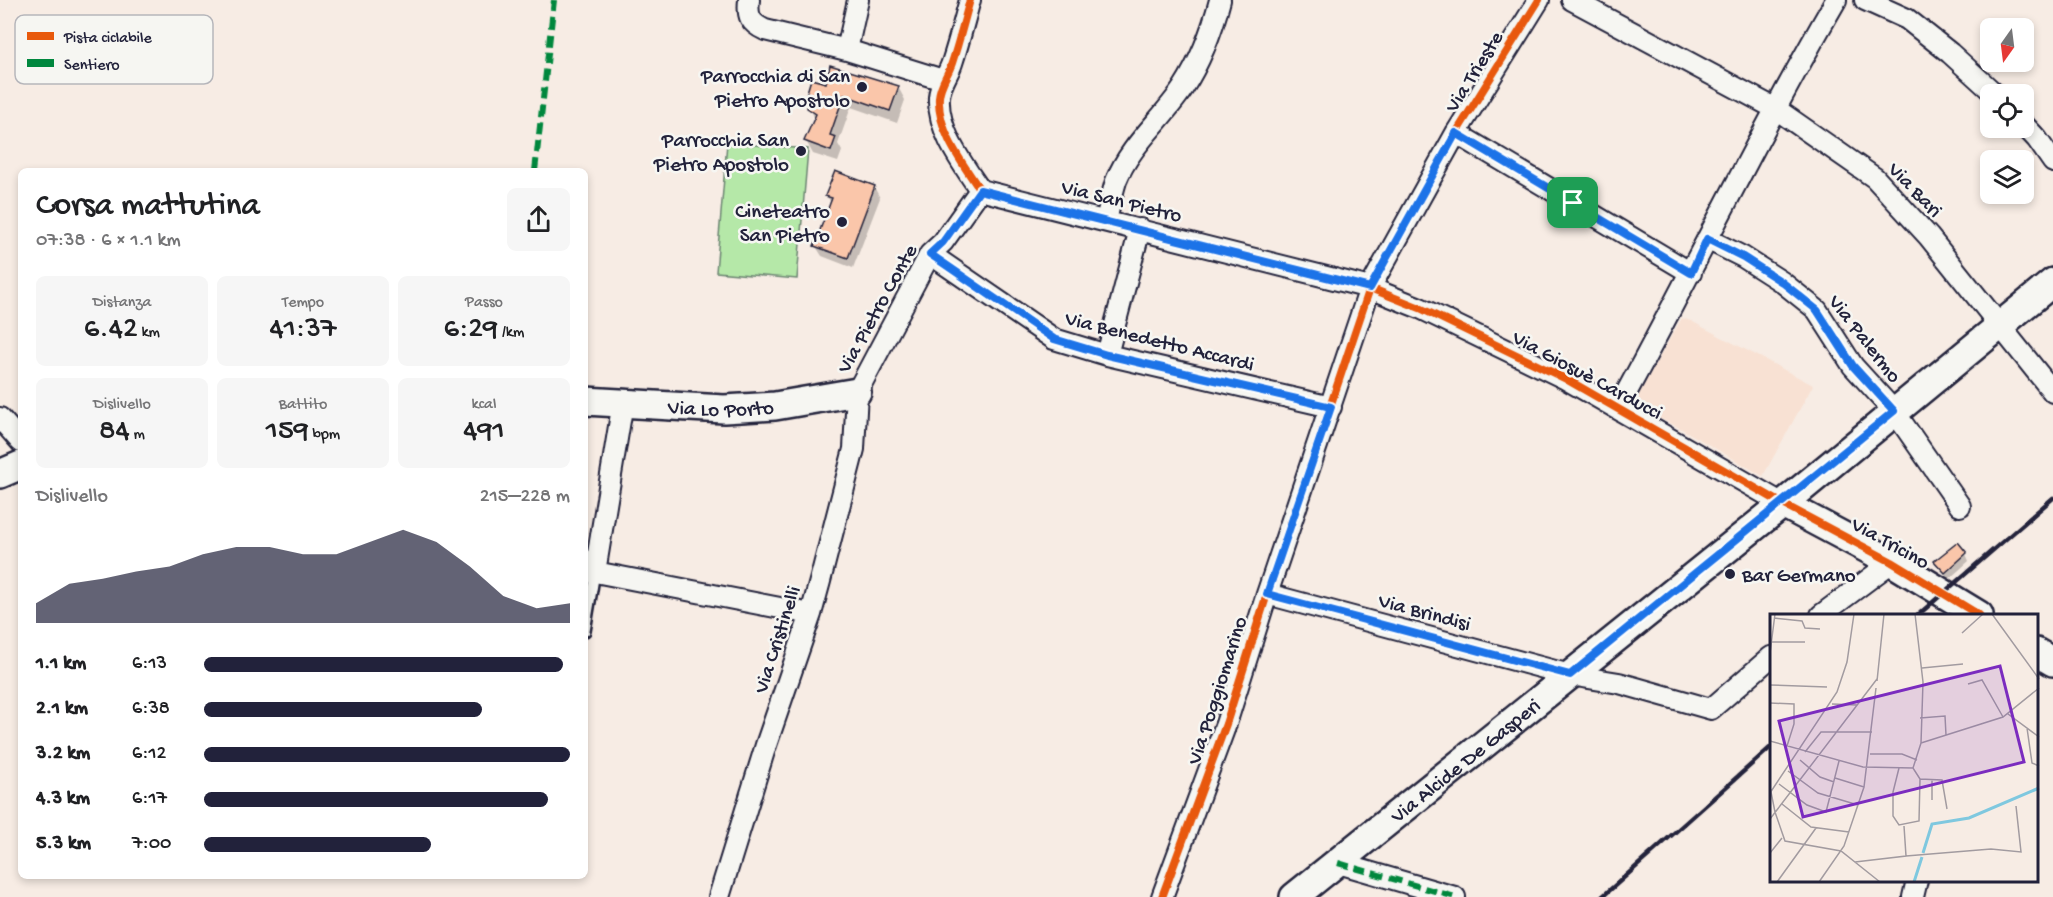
<!DOCTYPE html>
<html lang="it">
<head>
<meta charset="utf-8">
<style>
  body { margin:0; font-family:"Gochi Hand",sans-serif; background:#f6f6f6; color:#202124; height:100vh; display:flex; flex-direction:column; font-size:22px; white-space:nowrap }
  * { box-sizing:border-box; margin:0 }
  p { font-size:20px; color:#757577 }
  .icon { flex:none; width:33px; height:33px; fill:none; stroke:currentColor; stroke-width:2; stroke-linecap:round; stroke-linejoin:round }
  .map { position:relative; flex:1; overflow:hidden }
  .drawer { position:absolute; left:18px; top:168px; width:570px; height:711px; display:flex; flex-direction:column; background:#fff; border-radius:9px; box-shadow:0 3px 9px #0003 }
  .drawer>* { flex:none }
  .needle { width:39px; rotate:194deg }
  .fabs { position:absolute; left:1980px; top:18px; display:grid; gap:12px }
  .fabs a { display:grid; place-items:center; width:54px; height:54px; border-radius:9px; background:#fff; box-shadow:0 3px 9px #0003; font-size:30px }
  .pin { position:absolute; display:grid; place-items:center; width:51px; height:51px; color:#fff; margin:-26px; border-radius:12px; box-shadow:0 3px 9px #0006 }
  .round { display:grid; place-items:center; flex:none; width:63px; height:63px; border-radius:9px; background:#f6f6f6 }
  .headline { display:flex; align-items:center; justify-content:space-between; height:102px; padding:0 18px }
  h1 { font-size:33px; font-weight:600; line-height:45px }
  .figures { display:grid; grid-template-columns:repeat(3,1fr); gap:9px; height:102px; padding:6px 18px }
  .figures div { display:grid; align-content:center; border-radius:9px; background:#f6f6f6; text-align:center }
  .figures b { font-size:30px; font-weight:600 }
  .figures small { font-size:16px; font-weight:400 }
  .figures p { font-size:16px }
  .chart { height:168px; padding:12px 18px }
  .chart p { display:flex; justify-content:space-between }
  .chart svg { width:100%; height:108px; margin-top:6px; fill:#22223b; opacity:.7 }
  ul { padding:0 18px; list-style:none; font-size:20px }
  li { display:grid; grid-template-columns:96px 72px 1fr; align-items:center; height:45px }
  li i { height:15px; border-radius:8px; background:#22223b }
  .map>svg:first-child { display:block }
  .built { fill:#f8e1d3 }
  .green { fill:#b5e8a8; stroke:#6c8572; stroke-width:1.5 }
  .shadow { fill:#0003 }
  .building { fill:#fac6aa; stroke:#22223b; stroke-width:1.5 }
  .lines { fill:none; stroke-linecap:round; stroke-linejoin:round }
  .lane-casing { stroke:#22223b; stroke-width:14 }
  .street-casing { stroke:#22223b; stroke-width:24 }
  .secondary-casing { stroke:#22223b; stroke-width:32 }
  .lane { stroke:#f6f6f2; stroke-width:9 }
  .street { stroke:#f6f6f2; stroke-width:20 }
  .secondary { stroke:#f6f6f2; stroke-width:27 }
  .rail { stroke:#22223b; stroke-width:4.5 }
  .quiet { stroke:#00873e; stroke-width:6; stroke-dasharray:12 6; stroke-linecap:butt }
  .cycleway-casing { stroke:#f6f6f2; stroke-width:11 }
  .cycleway { stroke:#e8590c; stroke-width:8 }
  .route-casing { stroke:#fff; stroke-width:12 }
  .route { stroke:#1a73e8; stroke-width:8 }
  .poi-dot { fill:#22223b; stroke:#f6f6f2; stroke-width:2 }
  .labels { text-anchor:middle; stroke-width:5; stroke-linejoin:round; paint-order:stroke }
  .street-label { font-size:21px; fill:#22223b; stroke:#f6f6f2 }
  .poi-label { font-size:21px; fill:#22223b; stroke:#f6f6f2; text-anchor:end }
  .inset-river { fill:none; stroke:#7fc8df; stroke-width:3 }
  .inset-road { fill:none; stroke:#a29ba0; stroke-width:1.5 }
  .view { fill:#7b2cbf; fill-opacity:0.15; stroke:#7b2cbf; stroke-width:3 }
  .inset-edge { fill:none; stroke:#22223b; stroke-width:3 }
  .key { fill:#f6f6f2; stroke:#b6b6bb; stroke-width:1.5 }
  .key-label { font-size:16px; fill:#22223b }
</style>
</head>
<body>
<div class="map">
<svg width="2053" height="897" viewBox="0 0 2053 897">
  <rect width="100%" height="100%" fill="#f7ece4"/>
  <filter id="ink" filterUnits="userSpaceOnUse"><feTurbulence type="fractalNoise" baseFrequency=".0167" numOctaves="2"/><feDisplacementMap in="SourceGraphic" scale="12" xChannelSelector="R" yChannelSelector="G"/><feConvolveMatrix kernelMatrix="1 2 1 2 8 2 1 2 1" color-interpolation-filters="sRGB"/></filter>
  <g filter="url(#ink)">
    <path class="built" d="M1682,318L1691,321L1813,385L1763,476L1680,428L1632,405Z"/>
    <path class="green" d="M727,143L808,149L797,279L716,272Z"/>
    <path class="shadow" d="M827,85L898,87L905,100L897,123L851,107L838,144L842,151L838,162L813,154L806,141L815,119L806,99Z
      M874,187L880,198L853,268L822,256L815,245L831,203L827,196Z
      M1966,554L1969,561L1949,579L1936,561Z"/>
    <path class="building" d="M830,65L899,86L890,111L844,95L830,135L836,137L831,151L804,141L816,114L807,108L809,100L805,99L811,79L826,83Z
      M835,171L875,186L848,258L814,246L832,198L825,196Z
      M1958,542L1967,553L1945,573L1934,561Z"/>
    <g class="lines">
      <g class="lane-casing">
        <path id="lane" d="M585,631L595,572"/>
      </g>
      <g class="street-casing">
        <path id="street" d="M749,0C747,16 750,23 765,30L847,50L943,80
          M970,0C964,21 959,42 952,63C948,75 940,84 939,97C937,131 963,164 980,190L1370,288L1420,308L1566,379L1783,504
          M1572,0L1776,109L1875,178L1929,237L2053,392
          M1865,0L1907,19L1950,53L1995,94
          M847,50L858,0
          M2024,125L2037,139L2053,162
          M1456,133L1691,273
          M1106,221C1109,208 1112,194 1116,181C1130,145 1162,120 1183,88C1200,62 1212,31 1220,0
          M1707,239L1743,257L1782,282L1817,310L1853,366L1894,411L1960,506
          M930,254L1054,339L1107,355L1331,407
          M1107,355L1140,229
          M623,402L595,572L811,614
          M1618,408C1692,273 1759,133 1836,0
          M0,418L21,442
          M1267,594L1570,675L1619,683L1711,709L1771,657
          M1821,615L1892,562
          M1338,863L1455,897
          M719,897L766,745L811,614L820,581L854,449L857,392L930,254L943,242L980,190
          M1162,897L1226,724L1267,594L1370,288L1456,133L1539,0
          M1913,897L1917,880"/>
      </g>
      <g class="secondary-casing">
        <g id="secondary">
          <path id="s1" d="M585,401L724,409L775,406L857,392"/>
          <path d="M0,474L21,465"/>
          <path d="M1783,504L1892,562L1979,615"/>
          <path d="M2036,652L2053,662"/>
          <path id="s2" d="M1294,897L1783,504L2053,282"/>
        </g>
      </g>
      <use href="#lane" class="lane"/>
      <use href="#street" class="street"/>
      <use href="#secondary" class="secondary"/>
      <path class="rail" d="M1918,615L2053,498
        M1602,897L1771,747"/>
      <path class="quiet" d="M535,171L554,0
        M1338,863L1455,897"/>
      <g class="cycleway-casing">
        <path id="cycleway" d="M970,0C964,21 959,42 952,63C948,75 940,84 939,97C937,131 963,164 980,190L1370,288L1420,308L1566,379L1783,504L1892,562L1979,615
          M1162,897L1226,724L1267,594L1370,288L1456,133L1539,0"/>
      </g>
      <use href="#cycleway" class="cycleway"/>
    </g>
  </g>
  <g class="lines" filter="url(#ink)">
    <g class="route-casing">
      <path id="route" d="M1456,133L1691,273L1707,239L1743,257L1782,282L1817,310L1853,366L1894,411L1570,675L1267,594L1331,407L1107,355L1054,339L930,254L943,242L980,190L1370,288Z"/>
    </g>
    <use href="#route" class="route"/>
  </g>
  <g class="poi-dot">
    <circle cx="862" cy="87" r="6"/>
    <circle cx="801" cy="151" r="6"/>
    <circle cx="842" cy="222" r="6"/>
    <circle cx="1730" cy="574" r="6"/>
  </g>
  <g class="labels">
    <g class="street-label">
      <text transform="translate(1473 71) rotate(-58)" y="7">Via Trieste</text>
      <text transform="translate(1916 189) rotate(46)" y="7">Via Bari</text>
      <text transform="translate(1122 200) rotate(14)" y="7">Via San Pietro</text>
      <text transform="translate(876 308) rotate(-61)" y="7">Via Pietro Conte</text>
      <text transform="translate(1866 338) rotate(52)" y="7">Via Palermo</text>
      <text transform="translate(1160 340) rotate(14)" y="7">Via Benedetto Accardi</text>
      <text transform="translate(1588 374) rotate(28)" y="7">Via Giosuè Carducci</text>
      <text dy="7" stroke="none"><textPath href="#s1" startOffset="136">Via Lo Porto</textPath></text>
      <text transform="translate(1891 542) rotate(29)" y="7">Via Tricino</text>
      <text transform="translate(1425 611) rotate(15)" y="7">Via Brindisi</text>
      <text transform="translate(776 639) rotate(-72)" y="7">Via Cristinelli</text>
      <text transform="translate(1216 690) rotate(-72)" y="7">Via Poggiomarino</text>
      <text dy="7" stroke="none"><textPath href="#s2" startOffset="219">Via Alcide De Gasperi</textPath></text>
    </g>
    <g class="poi-label">
      <text x="850" y="82">Parrocchia di San<tspan x="850" dy="24">Pietro Apostolo</tspan></text>
      <text x="789" y="146">Parrocchia San<tspan x="789" dy="24">Pietro Apostolo</tspan></text>
      <text x="830" y="217">Cineteatro<tspan x="830" dy="24">San Pietro</tspan></text>
      <text x="1742" y="581" text-anchor="start">Bar Germano</text>
    </g>
  </g>
  <g transform="translate(1770 614)">
    <rect width="268" height="268" fill="#f7ece4"/>
    <path class="inset-river" d="M153,239L162,210L199,204L269,174M144,268L152,243"/>
    <path class="inset-road" d="M222,0L269,65M4,4L32,7L35,14L50,15M192,19L213,0M2,28H35M0,39L5,0M152,54L193,50M107,67L114,0M198,70L212,66L233,103M0,71L57,73M0,89L24,90V110L17,132M62,90L87,91M238,100L269,123M150,104L175,102L176,121M257,114L262,149L269,152M0,127L93,153L143,154L150,165M151,129L233,103L269,74M35,138L51,118H102M100,140H132L147,146M30,146L50,163L64,168M129,154L123,178V202L129,211L149,207L150,165M143,154L151,129L153,68L145,0M18,157L48,179L88,191M65,164L94,173M150,165L172,166L177,195M162,165V186M9,170L37,191L56,198L69,147M0,173L5,198M0,179L67,78L77,48L84,0M12,190L41,213L79,218M5,198L15,227L71,237L110,268M0,205L107,65M0,239L12,224M136,242L221,235L251,238L246,192M85,248L136,242L134,212M7,268L46,214M49,268L74,232L94,173L106,74"/>
    <path class="view" d="M230,52L254,148L33,203L9,107Z"/>
    <rect width="268" height="268" class="inset-edge"/>
  </g>
  <rect x="15" y="15" width="198" height="69" rx="9" class="key"/>
  <rect x="27" y="32" width="27" height="8" fill="#e8590c"/>
  <rect x="27" y="59" width="27" height="8" fill="#00873e"/>
  <g class="key-label">
    <text x="64" y="42">Pista ciclabile</text>
    <text x="64" y="69">Sentiero</text>
  </g>
</svg>
<div class="fabs">
<a><svg class="needle" viewBox="-14 -14 28 28"><path d="M0-13l5 13h-10z" fill="#e53935"/><path d="M0 13l5-13h-10z" fill="#757577"/></svg></a>
<a><svg class="icon" aria-label="locate" viewBox="0 0 24 24"><circle cx="12" cy="12" r="6"/><path d="M12 2v4M12 18v4M2 12h4M18 12h4"/></svg></a>
<a><svg class="icon" aria-label="layers" viewBox="0 0 24 24"><path d="M12 4l9 5-9 5-9-5zM3 14l9 5 9-5"/></svg></a>
</div>
<div class="pin" style="left:1573px;top:203px;background:#1e9e55"><svg class="icon" aria-label="arrive" viewBox="0 0 24 24"><path d="M6 21V4h12l-3 4 3 4H6"/></svg></div>
<section class="drawer">
<div class="headline"><div><h1>Corsa mattutina</h1><p>07:38 · 6 × 1.1 km</p></div><a class="round"><svg class="icon" aria-label="share" viewBox="0 0 24 24"><path d="M12 15V3M7 8l5-5 5 5M5 13v7h14v-7"/></svg></a></div>
<div class="figures">
<div><p>Distanza</p><b>6.42<small> km</small></b></div>
<div><p>Tempo</p><b>41:37</b></div>
<div><p>Passo</p><b>6:29<small> /km</small></b></div>
</div>
<div class="figures">
<div><p>Dislivello</p><b>84<small> m</small></b></div>
<div><p>Battito</p><b>159<small> bpm</small></b></div>
<div><p>kcal</p><b>491</b></div>
</div>
<div class="chart"><p><span>Dislivello</span>215–228 m</p>
<svg viewBox="0 0 160 44" preserveAspectRatio="none"><path d="M0 44V36L10 28L20 26L30 23L40 21L50 16L60 13L70 13L80 16L90 16L100 11L110 6L120 11L130 21L140 33L150 38L160 36V44z"/></svg>
</div>
<ul>
<li><b>1.1 km</b>6:13<i style="width:98%"></i></li>
<li><b>2.1 km</b>6:38<i style="width:76%"></i></li>
<li><b>3.2 km</b>6:12<i style="width:100%"></i></li>
<li><b>4.3 km</b>6:17<i style="width:94%"></i></li>
<li><b>5.3 km</b>7:00<i style="width:62%"></i></li>
</ul>
</section>
</div>
</body>
</html>
